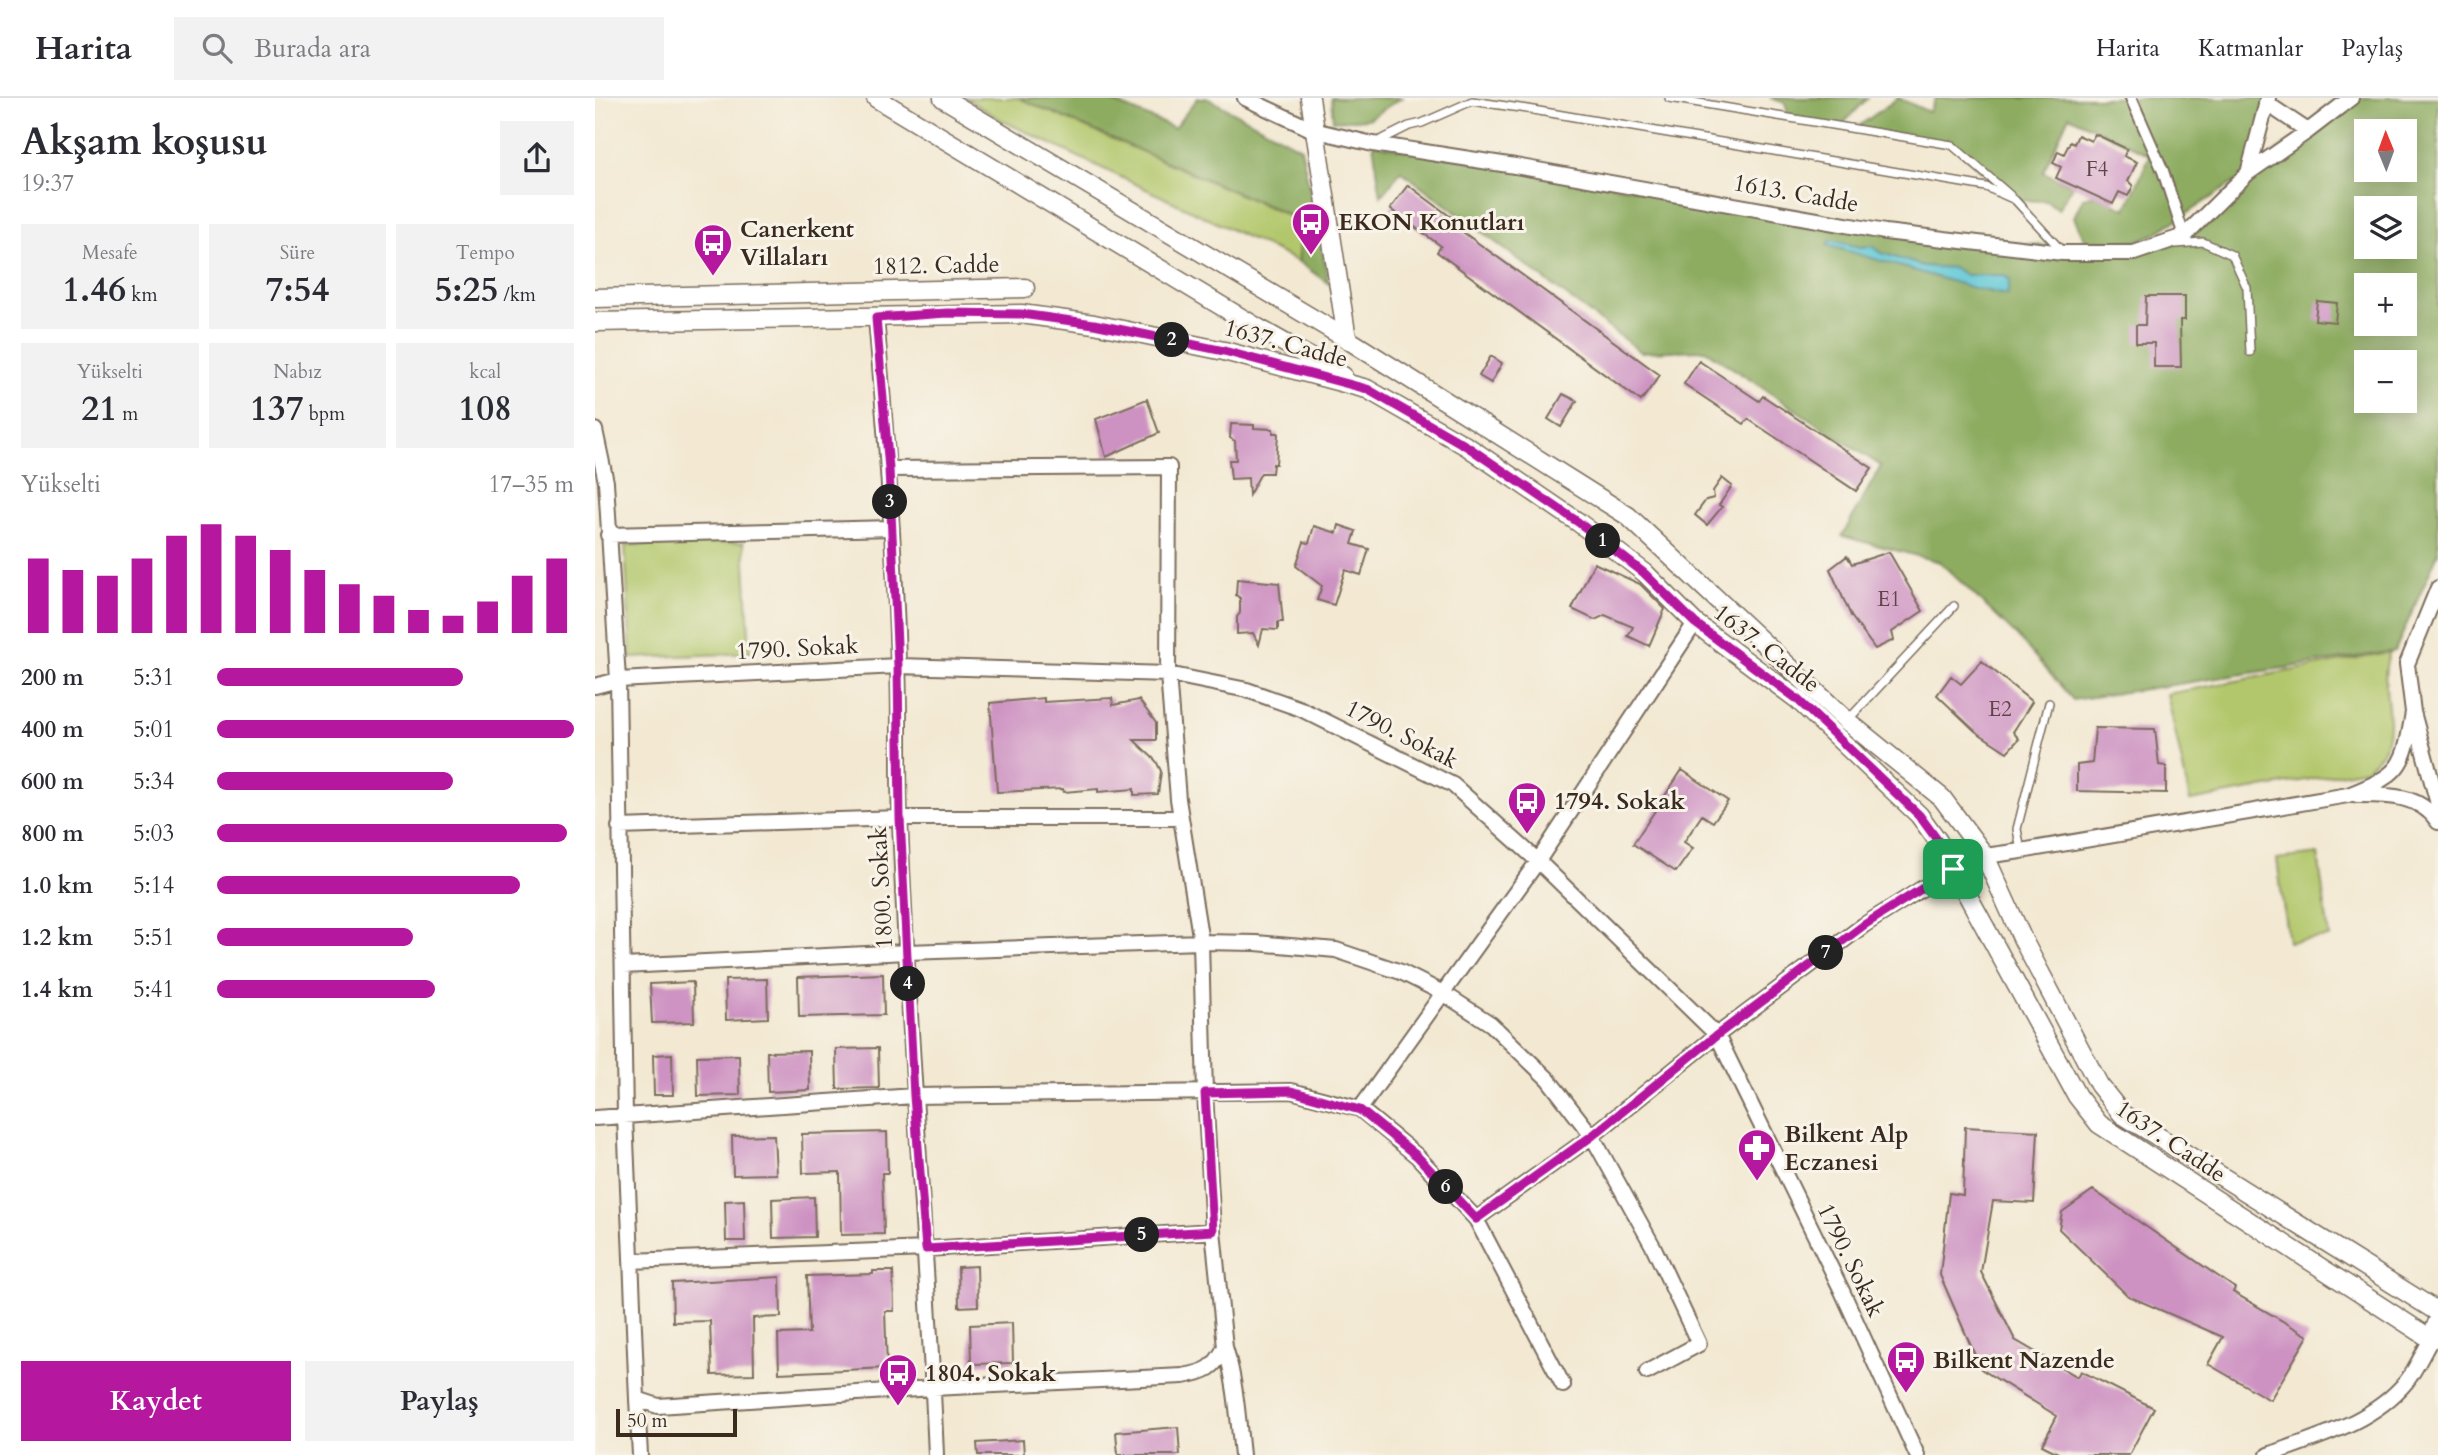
<!DOCTYPE html>
<html lang="tr">
<head>
<meta charset="utf-8">
<style>
  body { margin:0; font-family:Cardo,serif; background:#f2f2f3; color:#2b2b33; height:100vh; display:flex; flex-direction:column; font-size:26px; white-space:nowrap }
  * { box-sizing:border-box; margin:0 }
  p { font-size:23px; color:#7c7c81 }
  .icon { flex:none; width:38px; height:38px; fill:none; stroke:currentColor; stroke-width:2; stroke-linecap:round; stroke-linejoin:round }
  .map { position:relative; flex:1; overflow:hidden }
  .panel { display:flex; flex-direction:column; background:#fff; width:595px }
  .panel>* { flex:none }
  .needle { width:46px; rotate:359deg }
  .tools { position:absolute; left:1759px; top:21px; display:grid; gap:14px }
  .tools a { display:grid; place-items:center; width:63px; height:63px; border-radius:0px; background:#fff; box-shadow:0 4px 18px #0003; font-size:35px }
  .scale { position:absolute; left:21px; bottom:18px; width:121px; box-sizing:border-box; padding-left:7px; border:4px solid #3b2a1e; border-top:0; font-size:19px; line-height:24px; white-space:nowrap; color:#3b2a1e; -webkit-text-stroke:5px #f7f3e8; paint-order:stroke }
  .pin { position:absolute; display:grid; place-items:center; width:60px; height:60px; color:#fff; margin:-30px; border-radius:14px; box-shadow:0 4px 10px #0006 }
  .km { position:absolute; width:35px; height:35px; margin:-18px; border-radius:50%; background:#222; color:#fff; font-size:19px; line-height:35px; text-align:center }
  .round { display:grid; place-items:center; flex:none; width:74px; height:74px; border-radius:0px; background:#f2f2f3 }
  .summary { display:flex; align-items:center; justify-content:space-between; height:119px; padding:0 21px }
  h1 { font-size:38px; font-weight:800; line-height:52px }
  .metrics { display:grid; grid-template-columns:repeat(3,1fr); gap:10px; height:119px; padding:7px 21px }
  .metrics div { display:grid; align-content:center; border-radius:0px; background:#f2f2f3; text-align:center }
  .metrics b { font-size:35px; font-weight:800 }
  .metrics small { font-size:19px; font-weight:400 }
  .metrics p { font-size:19px }
  .chart { height:196px; padding:14px 21px }
  .chart p { display:flex; justify-content:space-between }
  .chart svg { width:100%; height:126px; margin-top:7px; stroke:#b5179e; stroke-width:6 }
  .button { display:flex; gap:14px; margin-top:auto; padding:14px 21px }
  .button a { flex:1; height:80px; border-radius:0px; background:#b5179e; color:#fff; font-size:28px; font-weight:800; line-height:80px; text-align:center }
  .button a+a { background:#f2f2f3; color:#2b2b33 }
  ul { padding:0 21px; list-style:none; font-size:23px }
  li { display:grid; grid-template-columns:112px 84px 1fr; align-items:center; height:52px }
  li i { height:18px; border-radius:9px; background:#b5179e }
  header { display:flex; align-items:center; gap:42px; box-sizing:border-box; height:98px; padding:0 35px; background:#fff; border-bottom:2px solid #e1e1e2 }
  header strong { font-size:33px }
  nav { display:flex; gap:38px; margin-inline-start:auto; font-size:24px }
  .search { width:490px; height:63px; background:#f2f2f3; display:flex; align-items:center; gap:18px; box-sizing:border-box; padding:0 24px; border-radius:0px; color:#7c7c81; font-size:26px }
  main { display:flex; flex:1; min-height:0 }
  .map>svg:first-child { display:block }
  .green { fill:#b2c76c; stroke:#767845; stroke-width:2 }
  .forest { fill:#8dac60; stroke:#646b3f; stroke-width:2; fill-rule:evenodd }
  .water { fill:#5cc7d6; stroke:#4c787a; stroke-width:2 }
  .building { fill:#cd92c2 }
  .lines { fill:none; stroke-linecap:round; stroke-linejoin:round }
  .service-casing { stroke:#7b6d5d; stroke-width:10 }
  .pedestrian-casing { stroke:#7b6d5d; stroke-width:14 }
  .minor-casing { stroke:#7b6d5d; stroke-width:18 }
  .tertiary-casing { stroke:#7b6d5d; stroke-width:21 }
  .service { stroke:#fff; stroke-width:7 }
  .pedestrian { stroke:#fff; stroke-width:10 }
  .minor { stroke:#fff; stroke-width:14 }
  .tertiary { stroke:#fff; stroke-width:18 }
  .route-casing { stroke:#fff; stroke-width:14 }
  .route { stroke:#b5179e; stroke-width:9 }
  .labels { text-anchor:middle; stroke-width:6; stroke-linejoin:round; paint-order:stroke }
  .number-label { font-size:21px; fill:#604447 }
  .street-label { font-size:24px; fill:#3b2a1e; stroke:#f7f3e8 }
  .poi-label { font-size:24px; font-weight:bold; fill:#3b2a1e; stroke:#f7f3e8; text-anchor:start }
</style>
</head>
<body>
<header>
<strong>Harita</strong>
<div class="search"><svg class="icon" aria-label="search" viewBox="0 0 24 24"><circle cx="10" cy="10" r="6"/><path d="M15 15l6 6"/></svg>Burada ara</div>
<nav><a>Harita</a><a>Katmanlar</a><a>Paylaş</a></nav>
</header>
<main>
<section class="panel">
<div class="summary"><div><h1>Akşam koşusu</h1><p>19:37</p></div><a class="round"><svg class="icon" aria-label="share" viewBox="0 0 24 24"><path d="M12 15V3M7 8l5-5 5 5M5 13v7h14v-7"/></svg></a></div>
<div class="metrics">
<div><p>Mesafe</p><b>1.46<small> km</small></b></div>
<div><p>Süre</p><b>7:54</b></div>
<div><p>Tempo</p><b>5:25<small> /km</small></b></div>
</div>
<div class="metrics">
<div><p>Yükselti</p><b>21<small> m</small></b></div>
<div><p>Nabız</p><b>137<small> bpm</small></b></div>
<div><p>kcal</p><b>108</b></div>
</div>
<div class="chart"><p><span>Yükselti</span>17–35 m</p>
<svg viewBox="0 0 160 44" preserveAspectRatio="none"><path d="M5 44V18M15 44V22M25 44V24M35 44V18M45 44V10M55 44V6M65 44V10M75 44V15M85 44V22M95 44V27M105 44V31M115 44V36M125 44V38M135 44V33M145 44V24M155 44V18"/></svg>
</div>
<ul>
<li><b>200 m</b>5:31<i style="width:69%"></i></li>
<li><b>400 m</b>5:01<i style="width:100%"></i></li>
<li><b>600 m</b>5:34<i style="width:66%"></i></li>
<li><b>800 m</b>5:03<i style="width:98%"></i></li>
<li><b>1.0 km</b>5:14<i style="width:85%"></i></li>
<li><b>1.2 km</b>5:51<i style="width:55%"></i></li>
<li><b>1.4 km</b>5:41<i style="width:61%"></i></li>
</ul>
<div class="button"><a>Kaydet</a><a>Paylaş</a></div>
</section>
<div class="map">
<svg width="1843" height="1357" viewBox="0 0 1843 1357">
  <rect width="100%" height="100%" fill="#f7f3e8"/>
  <filter id="ink" filterUnits="userSpaceOnUse"><feTurbulence type="fractalNoise" baseFrequency=".0143" numOctaves="2"/><feDisplacementMap in="SourceGraphic" scale="14" xChannelSelector="R" yChannelSelector="G"/><feConvolveMatrix kernelMatrix="1 2 1 2 8 2 1 2 1" color-interpolation-filters="sRGB"/></filter>
  <filter id="wash" filterUnits="userSpaceOnUse"><feTurbulence type="fractalNoise" baseFrequency=".00686" numOctaves="4" result="noise"/><feDisplacementMap in="SourceGraphic" scale="28" xChannelSelector="R" yChannelSelector="G"/><feGaussianBlur stdDeviation="1.57" result="paint"/><feColorMatrix in="noise" values="0 0 0 0 0 0 0 0 0 0 0 0 0 0 0 0 0 1.4 0 .05"/><feComposite in="paint" operator="in"/></filter>
  <g filter="url(#wash)">
    <rect width="100%" height="100%" fill="#f3e9d3"/>
    <path class="green" d="M371,0H424L703,122L704,164L408,23Z
      M149,444L155,555L36,560L30,447Z
      M1795,554C1781,585 1805,623 1787,654C1783,660 1776,666 1771,671L1595,703L1572,596Z
      M1723,756L1734,839L1693,844L1682,761Z"/>
    <path class="forest" d="M424,0H509L579,30L603,0H612L706,50L734,186L704,164L703,121Z
      M736,0H806L773,21L738,23Z
      M1175,0H1273L1245,29L1194,20L1190,5Z
      M1303,0L1334,14L1341,0H1673L1653,74L1755,0H1843V455L1800,553L1478,602L1422,538L1345,464L1247,438L1286,368L1110,252L1046,254L806,73L786,98L778,46L1290,134L1539,155L1589,138L1649,78L1560,136L1538,144L1490,142L1479,119L1488,100L1500,97L1531,111L1555,57L1474,18L1448,74L1478,88L1463,111L1452,103L1420,102L1357,47L1260,31ZM1771,33H1810V72H1771ZM1771,110H1810V149H1771ZM1771,187H1810V226H1771ZM1771,264H1810V303H1771Z"/>
    <path class="water" d="M1236,142L1265,149L1277,148L1287,155L1328,168L1359,170L1371,177H1409L1415,182L1412,197L1382,191L1232,147Z"/>
    <g id="blocks">
      <path class="building" d="M1500,36L1532,51L1529,58L1542,64L1533,83L1538,88L1533,98L1524,94L1518,106L1461,80L1466,69L1458,65L1463,53L1469,56L1475,44L1479,46L1483,37L1496,43Z
        M813,87L864,125L861,129L1065,277L1046,303L842,154L846,148L795,111Z
        M1551,198H1590V222H1585L1586,269H1559V245H1541V227H1550Z
        M1722,203L1742,205L1740,224L1720,222Z
        M896,258L907,265L896,285L884,278Z
        M1104,263L1164,303L1168,298L1277,370L1261,393L1153,321L1149,326L1089,286Z
        M968,296L982,303L966,329L953,321Z
        M552,301L564,335L511,359L501,321Z
        M636,326L659,327V330L678,331V335H683L681,366H678L677,375H666L654,397L653,380L636,381L634,362H641L640,343L635,340Z
        M1127,380L1137,388L1124,407L1127,409L1112,427L1100,417L1111,402L1119,400L1118,393Z
        M744,427L761,433L757,446L774,451L766,477L750,472L739,507L722,502L727,488L701,468L709,444L714,445L719,428L742,435Z
        M1294,454L1328,513L1297,534L1299,542L1280,551L1256,518L1235,471L1252,458L1257,466Z
        M999,465L1045,486L1070,511L1054,548L1033,538L1038,529L1010,517L1000,522L977,511Z
        M642,481L684,485L688,524H683V532L668,531L664,547L658,535L642,536V519L645,515V500L641,497Z
        M1387,563L1437,604L1418,634L1424,641L1412,654L1380,633L1342,597L1356,578L1366,586Z
        M449,600V604L517,600L518,607L544,602L561,625V642H539L561,663L566,673L563,696L539,697V691L503,694V691L469,694L468,691L402,694L395,605Z
        M1500,630L1560,631L1564,667L1571,668V695L1482,693V667L1497,665Z
        M1087,672L1133,703L1118,724L1107,717L1089,744L1098,750L1081,774L1038,746Z
        M288,876L289,917L204,919L203,879Z
        M172,881L173,920L131,922L130,882Z
        M98,884L99,924L57,925L55,886Z
        M283,950L284,990L242,991L241,951Z
        M214,953L215,992L173,994L172,954Z
        M77,956L78,997H59L58,957Z
        M144,957L145,997L103,998L102,958Z
        M1370,1029L1443,1033L1439,1105L1398,1103L1386,1174L1420,1242L1483,1279L1486,1273L1559,1310L1534,1357H1467L1447,1347L1462,1318L1386,1271L1345,1177L1354,1095L1368,1097Z
        M292,1034L293,1075H287L289,1136L246,1137L245,1074L208,1075L207,1036Z
        M179,1037L181,1076L138,1077L137,1038Z
        M1498,1092L1640,1190L1638,1194L1713,1238L1675,1302L1613,1266L1628,1239L1533,1198L1464,1131L1467,1114Z
        M219,1099L220,1139L178,1140L177,1101Z
        M149,1102L150,1143H131L130,1103Z
        M382,1168L383,1208L364,1209L363,1169Z
        M278,1173H298L299,1213H290L292,1270L184,1275L183,1236L214,1235L212,1178L278,1176Z
        M185,1179L186,1219L158,1220L159,1276L117,1277L115,1223L78,1224L77,1185Z
        M417,1225L418,1265L376,1266L375,1227Z
        M583,1329L585,1357H523L521,1334Z
        M428,1342L429,1357H383L382,1345Z"/>
    </g>
  </g>
  <g filter="url(#ink)">
    <use href="#blocks" fill-opacity="0" stroke="#7b6d5d" stroke-width="2"/>
    <g class="lines">
      <g class="service-casing">
        <path id="service" d="M1074,0L1357,47L1415,97
          M782,44L814,28L827,25L877,3L932,11L1391,89L1420,102L1467,153
          M1581,146L1608,144L1637,157L1652,190L1655,254
          M1253,622L1359,508
          M1426,753L1422,731L1454,605"/>
      </g>
      <g class="pedestrian-casing">
        <path id="pedestrian" d="M1536,0L1568,73L1589,138"/>
      </g>
      <g class="minor-casing">
        <path id="minor" d="M650,0L718,32L778,46L920,68L1290,134L1468,155H1539L1589,138L1653,75L1713,33L1756,0
          M1671,5L1713,33
          M1653,75L1673,0
          M281,220C291,336 300,452 303,568C305,620 303,671 305,723C313,934 332,1145 341,1357
          M0,332L11,384L23,582L30,1019L42,1301L63,1308L338,1290L588,1278C611,1274 619,1271 630,1249L618,1133L610,995L606,844L583,701L573,576L574,369L294,371
          M13,437L297,430
          M1843,490L1812,566L1818,614L1843,706
          M0,588L23,582L303,568L573,576L652,592L706,611L858,687L943,763L1122,937L1247,1193L1322,1357
          M1762,697C1791,697 1825,696 1843,724
          M24,729L305,720H586
          M1390,758L1426,753L1753,697C1806,676 1809,670 1818,614
          M28,868L312,854L606,844L661,845L741,852L806,874L848,895L943,763L1100,525
          M765,1011L822,1058L881,1121L968,1287
          M0,1020L319,998L696,993L765,1011L848,895L896,926L953,981L997,1038L1122,937L1269,827L1358,771
          M881,1121L997,1038L1059,1150L1104,1246L1052,1274
          M36,1163L331,1151L618,1133
          M630,1249C641,1284 643,1321 647,1357
          M42,1301L45,1357
          M1673,1357C1722,1339 1777,1325 1811,1284C1821,1271 1828,1255 1836,1241"/>
      </g>
      <g class="tertiary-casing">
        <path id="tertiary" d="M281,0L663,230L748,278
          M348,0L752,241L1033,418L1252,623L1347,700L1390,758L1428,842L1504,987L1527,1016L1843,1214
          M715,0L752,241
          M0,200L430,190
          M0,224L426,216L499,226L629,253L772,291L873,349L983,424L1050,475L1100,525L1202,601L1324,717L1343,743L1482,998L1504,1026L1836,1241L1843,1223
          M1358,771L1390,758"/>
      </g>
      <use href="#service" class="service"/>
      <use href="#pedestrian" class="pedestrian"/>
      <use href="#minor" class="minor"/>
      <use href="#tertiary" class="tertiary"/>
    </g>
  </g>
  <g class="lines" filter="url(#ink)">
    <g class="route-casing">
      <path id="route" d="M352,215L426,216L499,226L629,253L772,291L873,349L983,424L1049,475L1100,525L1202,601L1324,717L1343,743L1358,771L1269,827L1122,937L997,1038L881,1121L822,1058L765,1012L696,993L610,995L618,1133L331,1151L319,998L305,720L303,568L294,371L281,220Z"/>
    </g>
    <use href="#route" class="route"/>
  </g>
  <defs>
    <g id="bus-pin" transform="scale(2.0125)"><path d="M0 17L-7.5 6A9.5 9.5 0 1 1 7.5 6Z" fill="#b5179e" stroke="#f7f3e8"/><path d="M-5-6H5V4H4V6H2V4H-2V6H-4V4H-5ZM-3.5-4V0h7V-4ZM-3.5 1.2v1.5H-2V1.2ZM2 1.2v1.5H3.5V1.2Z" fill="#fff"/></g>
    <g id="pharmacy-pin" transform="scale(2.0125)"><path d="M0 17L-7.5 6A9.5 9.5 0 1 1 7.5 6Z" fill="#b5179e" stroke="#f7f3e8"/><path d="M-2-6h4v4h4v4h-4v4h-4v-4h-4v-4h4Z" fill="#fff"/></g>
  </defs>
  <g fill-rule="evenodd">
    <use href="#bus-pin" x="716" y="124"/>
    <use href="#bus-pin" x="118" y="145"/>
    <use href="#bus-pin" x="932" y="703"/>
    <use href="#pharmacy-pin" x="1162" y="1050"/>
    <use href="#bus-pin" x="1311" y="1262"/>
    <use href="#bus-pin" x="303" y="1275"/>
  </g>
  <g class="labels">
    <g class="number-label">
      <text x="1502" y="78">F4</text>
      <text x="1294" y="508">E1</text>
      <text x="1405" y="618">E2</text>
    </g>
    <g class="street-label">
      <text transform="translate(1201 95) rotate(10)" y="8">1613. Cadde</text>
      <text transform="translate(341 167) rotate(-1)" y="8">1812. Cadde</text>
      <text transform="translate(691 245) rotate(15)" y="8">1637. Cadde</text>
      <text transform="translate(202 550) rotate(-3)" y="8">1790. Sokak</text>
      <text transform="translate(1172 550) rotate(38)" y="8">1637. Cadde</text>
      <text transform="translate(807 636) rotate(27)" y="8">1790. Sokak</text>
      <text transform="translate(286 790) rotate(-93)" y="8">1800. Sokak</text>
      <text transform="translate(1576 1043) rotate(34)" y="8">1637. Cadde</text>
      <text transform="translate(1256 1162) rotate(64)" y="8">1790. Sokak</text>
    </g>
    <g class="poi-label">
      <text x="743" y="132">EKON Konutları</text>
      <text x="145" y="139">Canerkent<tspan x="145" dy="28">Villaları</tspan></text>
      <text x="959" y="711">1794. Sokak</text>
      <text x="1189" y="1044">Bilkent Alp<tspan x="1189" dy="28">Eczanesi</tspan></text>
      <text x="1338" y="1270">Bilkent Nazende</text>
      <text x="330" y="1283">1804. Sokak</text>
    </g>
  </g>
</svg>
<div class="tools">
<a><svg class="needle" viewBox="-14 -14 28 28"><path d="M0-13l5 13h-10z" fill="#e53935"/><path d="M0 13l5-13h-10z" fill="#7c7c81"/></svg></a>
<a><svg class="icon" aria-label="layers" viewBox="0 0 24 24"><path d="M12 4l9 5-9 5-9-5zM3 14l9 5 9-5"/></svg></a>
<a>+</a>
<a>−</a>
</div>
<div class="scale">50 m</div>
<div class="pin" style="left:1358px;top:771px;background:#1e9e55"><svg class="icon" aria-label="arrive" viewBox="0 0 24 24"><path d="M6 21V4h12l-3 4 3 4H6"/></svg></div>
<b class="km" style="left:1008px;top:443px">1</b>
<b class="km" style="left:577px;top:242px">2</b>
<b class="km" style="left:295px;top:404px">3</b>
<b class="km" style="left:313px;top:886px">4</b>
<b class="km" style="left:547px;top:1137px">5</b>
<b class="km" style="left:851px;top:1089px">6</b>
<b class="km" style="left:1231px;top:855px">7</b>
</div>
</main>
</body>
</html>
